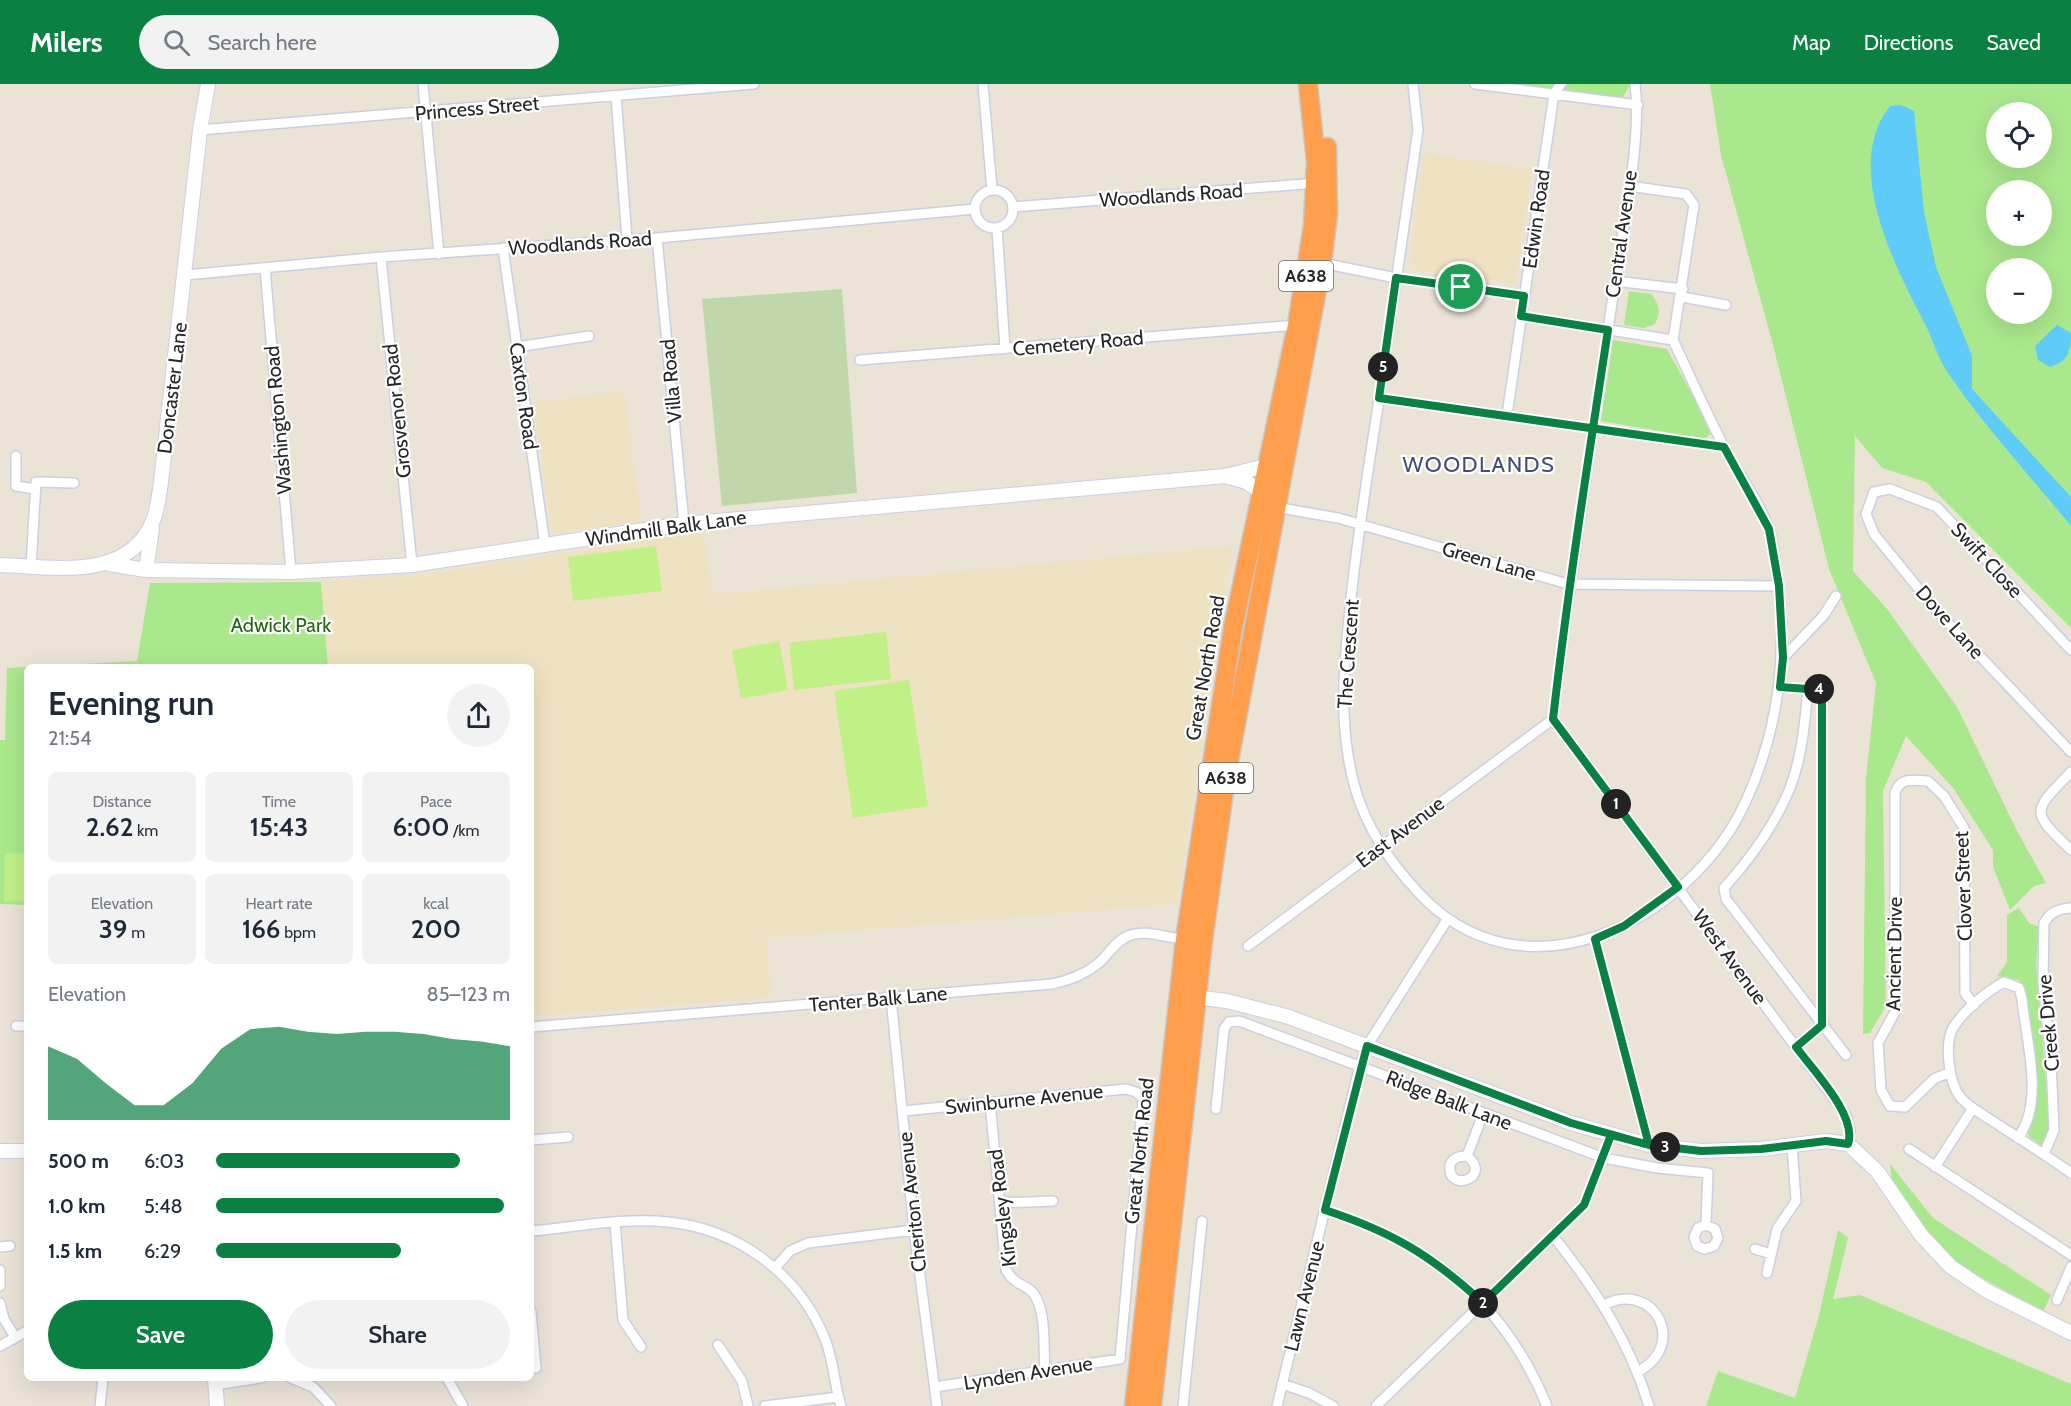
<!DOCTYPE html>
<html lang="en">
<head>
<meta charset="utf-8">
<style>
  body { margin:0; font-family:Cabin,sans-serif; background:#f2f2f3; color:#1f2937; height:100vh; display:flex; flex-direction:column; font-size:22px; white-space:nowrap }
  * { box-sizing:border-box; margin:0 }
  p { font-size:20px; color:#747a83 }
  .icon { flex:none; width:33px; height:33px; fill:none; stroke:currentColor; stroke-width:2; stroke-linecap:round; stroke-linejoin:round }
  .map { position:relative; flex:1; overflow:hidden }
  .panel { position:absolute; left:24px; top:580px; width:510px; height:717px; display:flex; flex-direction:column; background:#fff; border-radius:9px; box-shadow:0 6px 24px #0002 }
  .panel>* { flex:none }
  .tools { position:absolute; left:1986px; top:18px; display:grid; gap:12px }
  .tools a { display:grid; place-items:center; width:66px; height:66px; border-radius:50%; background:#fff; box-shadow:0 6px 24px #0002; font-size:30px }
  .pin { position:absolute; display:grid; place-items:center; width:51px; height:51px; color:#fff; margin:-26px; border:3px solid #fff; border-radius:50%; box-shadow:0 2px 6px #0007 }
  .km { position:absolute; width:30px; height:30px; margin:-15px; border-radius:50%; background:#222; color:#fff; font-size:16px; line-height:30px; text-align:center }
  .round { display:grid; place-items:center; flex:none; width:63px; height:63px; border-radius:32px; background:#f2f2f3 }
  .headline { display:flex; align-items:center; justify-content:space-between; height:102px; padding:0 24px }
  h1 { font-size:33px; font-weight:600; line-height:45px }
  .figures { display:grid; grid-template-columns:repeat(3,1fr); gap:9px; height:102px; padding:6px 24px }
  .figures div { display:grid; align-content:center; border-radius:9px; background:#f2f2f3; text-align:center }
  .figures b { font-size:26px; font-weight:600 }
  .figures small { font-size:16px; font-weight:400 }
  .figures p { font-size:16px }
  .chart { height:168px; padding:12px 24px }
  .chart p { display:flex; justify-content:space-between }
  .chart svg { width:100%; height:108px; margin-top:6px; fill:#0b8043; opacity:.7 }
  .primary-button { display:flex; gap:12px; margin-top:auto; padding:12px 24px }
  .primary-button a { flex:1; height:69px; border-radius:36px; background:#0b8043; color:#fff; font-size:24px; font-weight:600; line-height:69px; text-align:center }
  .primary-button a+a { background:#f2f2f3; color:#1f2937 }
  ul { padding:0 24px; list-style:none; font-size:20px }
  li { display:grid; grid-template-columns:96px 72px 1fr; align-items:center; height:45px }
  li i { height:15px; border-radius:8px; background:#0b8043 }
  header { display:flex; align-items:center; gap:36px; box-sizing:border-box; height:84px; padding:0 30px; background:#0b8043; color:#fff }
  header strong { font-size:28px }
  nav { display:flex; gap:33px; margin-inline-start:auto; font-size:21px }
  .search { width:420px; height:54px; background:#f2f2f3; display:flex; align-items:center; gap:15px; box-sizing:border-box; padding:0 21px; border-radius:33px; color:#747a83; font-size:22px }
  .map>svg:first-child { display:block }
  .education { fill:#efe2c3 }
  .green { fill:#aae88d; fill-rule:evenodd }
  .cemetery { fill:#c0d7ac }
  .pitch { fill:#c1f087 }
  .water { fill:#5ecbf8 }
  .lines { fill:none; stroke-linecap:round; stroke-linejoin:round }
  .street-casing { stroke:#cccfe2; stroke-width:12 }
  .secondary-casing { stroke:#cccfe2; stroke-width:16 }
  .highway-casing { stroke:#c7c7c7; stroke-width:21 }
  .street { stroke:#fff; stroke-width:9 }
  .secondary { stroke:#fff; stroke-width:14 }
  .highway { stroke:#ff9f4e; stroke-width:18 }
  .route-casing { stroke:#fff; stroke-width:12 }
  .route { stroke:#0b8043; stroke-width:8 }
  .labels { text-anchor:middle; stroke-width:4.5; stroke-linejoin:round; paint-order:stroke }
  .shield { fill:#fff; stroke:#686868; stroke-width:1.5 }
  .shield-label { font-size:18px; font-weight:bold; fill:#272727 }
  .street-label { font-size:20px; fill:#272727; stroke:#fff }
  .park-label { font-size:20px; fill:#226813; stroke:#fff }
  .quarter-label { font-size:22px; letter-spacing:1.5px; fill:#444d7a; stroke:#fff }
</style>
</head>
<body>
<header>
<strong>Milers</strong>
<div class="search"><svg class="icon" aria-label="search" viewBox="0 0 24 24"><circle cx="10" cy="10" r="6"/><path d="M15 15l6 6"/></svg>Search here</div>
<nav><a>Map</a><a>Directions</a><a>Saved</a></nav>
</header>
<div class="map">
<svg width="2071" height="1322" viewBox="0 0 2071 1322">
  <rect width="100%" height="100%" fill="#ebe3d6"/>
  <path class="education" d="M1423,69L1532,85L1515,200L1409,185Z
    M624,306L642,437L552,450L533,319Z
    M704,447L712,510L1233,462L1177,820L766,854L772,913L531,932V584L328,583L321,498L443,488Z"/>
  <path class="green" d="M1510,0H1629L1630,1L1622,15Z
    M1710,0H2071V544L1926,398L1882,384L1855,352L1853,487L1888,526L1957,623L2017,747L2046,799L2034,802L2010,826L1993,783V766L1953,704L1906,652L1883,707L1886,922L1870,949L1863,950L1866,694L1876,599L1829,485L1773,261L1721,71ZM1996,28H2042V74H1996ZM1996,106H2042V152H1996ZM1996,184H2042V230H1996Z
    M1629,207L1651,210C1660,221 1661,227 1655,240L1644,244L1624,241Z
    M1613,256L1667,265L1707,338L1710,350L1705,355L1601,337Z
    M321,498L328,583L27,584V821L0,820V656H5L7,584L137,577L150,499Z
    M2019,824L2029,839L2039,843L2036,880L2050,1045L2046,1058L2041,1061L2029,1053L2028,1049L2036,1023L2026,906L2018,896L1997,892L2007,878V831Z
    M1890,1080L1933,1134L2051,1211L2043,1228L1954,1178L1926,1147L1892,1099Z
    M1838,1146L1848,1154L1833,1215L1860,1211L2071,1300V1322H1706L1718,1287L1795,1314L1819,1231Z"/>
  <path class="cemetery" d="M842,205L857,409L722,422L702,215Z"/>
  <path class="pitch" d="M656,462L662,507L573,517L568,473Z
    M886,548L891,595L794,606L789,559Z
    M779,557L788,606L741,615L732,566Z
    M909,596L928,722L853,734L834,607Z
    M5,769L27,770V818L4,817Z"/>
  <path class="water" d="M1901,21L1914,27L1924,128L1936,183L1972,272V305L2071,413V442C2030,392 1985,343 1948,289C1939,276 1934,259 1927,244C1897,186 1841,83 1890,22Z
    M2057,241L2071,249C2071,267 2069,277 2050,283L2038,276L2035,262Z"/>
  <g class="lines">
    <g class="street-casing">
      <path id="street" d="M423,0L439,170
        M983,0L992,106
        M1413,0L1418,46C1404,138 1392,230 1378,322C1368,386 1358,449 1351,514C1344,579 1337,643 1356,707C1367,744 1390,778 1417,807C1521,923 1690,839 1746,717C1779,645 1789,564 1776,486C1774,473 1773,457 1769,445C1759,416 1738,390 1724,363C1706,328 1690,292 1673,256
        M1475,0L1638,21
        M616,12L627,155
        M200,46L754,0
        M1629,102L1686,110L1694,121L1673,256
        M975 125a19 19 0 1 1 38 0a19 19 0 1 1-38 0Z
        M1013,123L1317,99
        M997,144L1005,265
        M657,154L684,440
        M503,164L545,461
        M381,173L412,481
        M1322,179L1396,194L1525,212
        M265,184L291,488
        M185,191L381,173L657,154L975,125
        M1615,197L1683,205
        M1682,213L1726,221
        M1521,232L1673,256
        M517,263L589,252
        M860,276L1297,241
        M1379,314L1724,363
        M1507,331L1554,10L1561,0
        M16,372V402L35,405
        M1275,423L1338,434L1568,500L1779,502
        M31,482L36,398L74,399
        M2071,566L1937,423L1890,405L1874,408L1866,430L1874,450L1936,526L2071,668
        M1783,574L1824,531L1836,512
        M1780,603L1822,606V941L1796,963
        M1808,604C1805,637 1802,673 1790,704C1775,741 1751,774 1724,804L1726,815L1846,971
        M1553,635C1570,489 1594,344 1615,198C1623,140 1642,57 1635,0
        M1553,635L1846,1031L1850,1046L1848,1060
        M2071,688C2032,728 2030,727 2071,766
        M1595,855L1649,1061
        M1248,862L1553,635
        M891,914L914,1146L937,1322
        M16,942H27
        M531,943L1052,900C1070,896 1087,890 1101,877C1110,868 1116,857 1128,852C1147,844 1169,856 1188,855
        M1950,988L1934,995L1905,1023L1890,1022L1881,1006L1878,959L1895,928V709C1900,693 1913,696 1928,697L1944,712L1964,744L1965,909L1974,921
        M990,1018L1006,1186C1016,1203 1027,1200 1034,1210C1047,1230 1043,1264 1045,1286
        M1216,1025L1224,945L1229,938L1239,937L1604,1074L1657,1084L1708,1089L1706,1141L1698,1144L1694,1153L1697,1162L1705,1165L1714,1162L1718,1154L1715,1145L1706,1141
        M903,1027L1126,1005L1136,1008L1143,1014L1120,1275L935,1303
        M2018,1054C2045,1017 2026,958 2022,915L2019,904L2004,898C1986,908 1964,926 1953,944C1944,960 1949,1000 1961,1014C1970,1024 1984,1031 1994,1038C2020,1055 2046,1071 2071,1089
        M531,1056L568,1053
        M1909,1065L2071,1171
        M2044,1070L2054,1046L2051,977L2043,898L2044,839C2051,827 2059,825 2071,824
        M1467,1072C1458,1072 1449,1075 1450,1085C1450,1108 1493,1093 1467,1072L1483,1030
        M1935,1083L1973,1024
        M1000,1119L1053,1117
        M1325,1126C1430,1160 1504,1217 1547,1322
        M615,1139L623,1236L641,1263
        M531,1147C576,1143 623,1133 668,1138C738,1145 799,1190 825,1255C834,1277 834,1300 841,1322
        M1553,1152C1594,1203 1630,1258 1649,1322
        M0,1163L10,1162
        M1755,1165L1771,1170
        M775,1184L790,1167L808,1159L914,1146
        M0,1186V1202
        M1767,1189L1777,1145L1796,1117L1792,1061
        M2057,1216L2071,1183
        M0,1219L4,1235L15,1253
        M1604,1221C1655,1195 1689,1262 1637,1288
        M531,1228L536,1284
        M718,1261L742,1297L748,1322
        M0,1262L27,1247
        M291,1294L313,1303L331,1322
        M447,1294L463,1322
        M1282,1300L1309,1309L1333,1322
        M215,1301L261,1294
        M100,1322L103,1294
        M765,1322L838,1313
        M1183,1322L1202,1137
        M1277,1322L1360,981L1367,962L1447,836
        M1376,1322L1584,1121L1611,1051"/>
    </g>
    <g class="secondary-casing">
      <path id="secondary" d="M1225,392L1247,398L1266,412
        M109,480L146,486L291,488L412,481L684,440L1225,392L1266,382
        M0,481C54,483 131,498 154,434C158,423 159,410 161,398L200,46L208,0
        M146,486L152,445
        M1179,911L1227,917L1289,933L1571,1039L1649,1061L1701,1067L1761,1065L1826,1057L1848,1060L1877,1087L1921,1151L1951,1183L1987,1207L2071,1249
        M0,1067H27
        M215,1294L217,1322"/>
    </g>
    <g class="highway-casing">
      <path id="highway" d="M1134,1322L1185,855L1233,544L1297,241L1313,142L1316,77L1308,0
        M1152,1322L1203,857L1226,693L1322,179L1328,131L1327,63"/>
    </g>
    <use href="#street" class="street"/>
    <use href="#secondary" class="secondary"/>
    <use href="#highway" class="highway"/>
  </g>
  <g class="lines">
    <g class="route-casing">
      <path id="route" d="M1461,203L1524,212L1521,232L1608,246C1588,376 1568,505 1553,635L1678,803L1624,842L1595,855L1649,1061L1611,1051L1584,1121L1483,1219C1431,1171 1392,1148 1325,1126L1367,962L1571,1039L1649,1061L1701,1067L1761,1065L1826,1057L1848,1060C1858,1032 1812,985 1796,963L1822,941V606L1780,603L1783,574L1779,502L1769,445L1724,363L1379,314L1396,194L1461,203"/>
    </g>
    <use href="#route" class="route"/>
  </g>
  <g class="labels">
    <g class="shield">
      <rect x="1279" y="177" width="54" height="30" rx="4.5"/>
      <rect x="1199" y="679" width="54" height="30" rx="4.5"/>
    </g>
    <g class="shield-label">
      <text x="1306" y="198">A638</text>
      <text x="1226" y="700">A638</text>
    </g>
    <g class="street-label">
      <text transform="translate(477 24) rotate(-5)" y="7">Princess Street</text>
      <text transform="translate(1171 111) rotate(-4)" y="7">Woodlands Road</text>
      <text transform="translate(1536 135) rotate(-82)" y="7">Edwin Road</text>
      <text transform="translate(1621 150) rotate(-82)" y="7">Central Avenue</text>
      <text transform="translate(580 159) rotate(-4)" y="7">Woodlands Road</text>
      <text transform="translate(1078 259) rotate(-5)" y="7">Cemetery Road</text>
      <text transform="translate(671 297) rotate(-95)" y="7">Villa Road</text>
      <text transform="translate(172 304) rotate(-83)" y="7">Doncaster Lane</text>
      <text transform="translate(524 312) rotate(82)" y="7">Caxton Road</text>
      <text transform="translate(397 327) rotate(-96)" y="7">Grosvenor Road</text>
      <text transform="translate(278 336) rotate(-95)" y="7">Washington Road</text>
      <text transform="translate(666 444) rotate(-8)" y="7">Windmill Balk Lane</text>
      <text transform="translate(1987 476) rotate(47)" y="7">Swift Close</text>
      <text transform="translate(1489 477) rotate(16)" y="7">Green Lane</text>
      <text transform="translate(1950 538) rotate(48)" y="7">Dove Lane</text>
      <text transform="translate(1348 570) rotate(-86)" y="7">The Crescent</text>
      <text transform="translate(1205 584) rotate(-80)" y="7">Great North Road</text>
      <text transform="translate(1400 748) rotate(-37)" y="7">East Avenue</text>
      <text transform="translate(1963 802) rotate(-92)" y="7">Clover Street</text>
      <text transform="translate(1894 870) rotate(-89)" y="7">Ancient Drive</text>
      <text transform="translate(1730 873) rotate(54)" y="7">West Avenue</text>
      <text transform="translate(878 915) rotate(-5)" y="7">Tenter Balk Lane</text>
      <text transform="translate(2048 939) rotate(-95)" y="7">Creek Drive</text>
      <text transform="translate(1024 1015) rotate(-6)" y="7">Swinburne Avenue</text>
      <text transform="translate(1449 1016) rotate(21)" y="7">Ridge Balk Lane</text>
      <text transform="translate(1139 1067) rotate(-84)" y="7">Great North Road</text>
      <text transform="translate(912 1118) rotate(-96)" y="7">Cheriton Avenue</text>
      <text transform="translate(1002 1124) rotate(-97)" y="7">Kingsley Road</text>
      <text transform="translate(1304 1212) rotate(-76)" y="7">Lawn Avenue</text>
      <text transform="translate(1028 1289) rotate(-9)" y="7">Lynden Avenue</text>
    </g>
    <g class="park-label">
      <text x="281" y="548">Adwick Park</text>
    </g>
    <g class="quarter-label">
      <text x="1479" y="388">WOODLANDS</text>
    </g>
  </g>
</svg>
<div class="tools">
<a><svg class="icon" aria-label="locate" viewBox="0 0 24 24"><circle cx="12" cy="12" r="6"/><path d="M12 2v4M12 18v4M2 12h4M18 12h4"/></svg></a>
<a>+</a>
<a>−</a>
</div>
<div class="pin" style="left:1461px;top:203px;background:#1e9e55"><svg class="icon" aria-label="arrive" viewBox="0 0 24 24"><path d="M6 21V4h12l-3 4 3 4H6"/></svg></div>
<b class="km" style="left:1616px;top:720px">1</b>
<b class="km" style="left:1483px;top:1219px">2</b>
<b class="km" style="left:1665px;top:1063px">3</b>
<b class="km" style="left:1819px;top:605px">4</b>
<b class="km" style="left:1383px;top:283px">5</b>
<section class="panel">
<div class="headline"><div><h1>Evening run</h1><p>21:54</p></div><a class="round"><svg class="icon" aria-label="share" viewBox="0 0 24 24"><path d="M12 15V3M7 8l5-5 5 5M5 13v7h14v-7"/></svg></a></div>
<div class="figures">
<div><p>Distance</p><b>2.62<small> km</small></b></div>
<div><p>Time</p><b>15:43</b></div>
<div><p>Pace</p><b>6:00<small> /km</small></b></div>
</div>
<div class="figures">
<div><p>Elevation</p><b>39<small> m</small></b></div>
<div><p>Heart rate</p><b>166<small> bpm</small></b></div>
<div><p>kcal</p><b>200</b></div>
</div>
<div class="chart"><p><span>Elevation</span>85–123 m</p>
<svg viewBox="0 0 160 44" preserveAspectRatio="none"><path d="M0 44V14L10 19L20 29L30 38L40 38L50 29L60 15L70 7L80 6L90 8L100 9L110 8L120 8L130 9L140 11L150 12L160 14V44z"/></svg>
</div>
<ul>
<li><b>500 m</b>6:03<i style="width:83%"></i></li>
<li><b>1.0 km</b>5:48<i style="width:98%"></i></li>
<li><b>1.5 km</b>6:29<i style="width:63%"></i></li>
</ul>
<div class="primary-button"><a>Save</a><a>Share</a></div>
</section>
</div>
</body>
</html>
